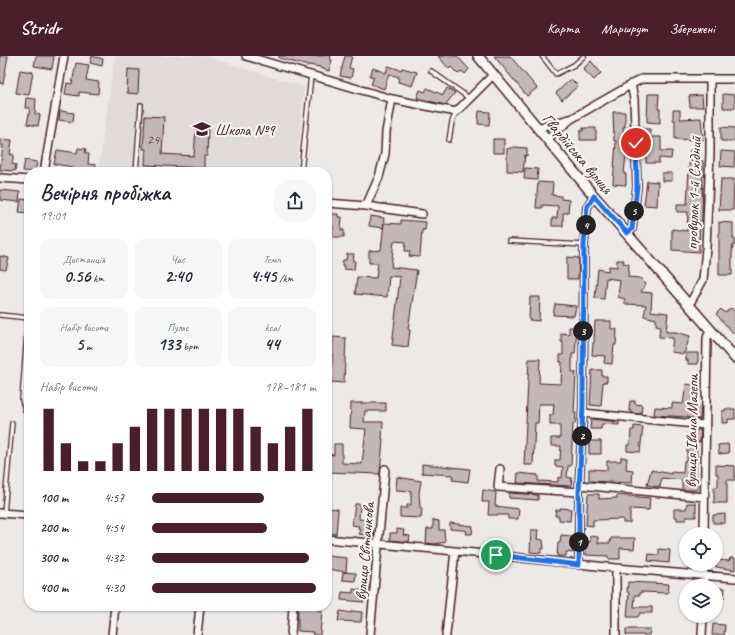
<!DOCTYPE html>
<html lang="uk">
<head>
<meta charset="utf-8">
<style>
  body { margin:0; font-family:Caveat,sans-serif; background:#f6f6f7; color:#1f2937; height:100vh; display:flex; flex-direction:column; font-size:15px; white-space:nowrap }
  * { box-sizing:border-box; margin:0 }
  p { font-size:13px; color:#747a83 }
  .icon { flex:none; width:22px; height:22px; fill:none; stroke:currentColor; stroke-width:2; stroke-linecap:round; stroke-linejoin:round }
  .map { position:relative; flex:1; overflow:hidden }
  .panel { position:absolute; left:24px; top:111px; width:308px; height:444px; display:flex; flex-direction:column; background:#fff; border-radius:16px; box-shadow:0 1px 3px #0004 }
  .panel>* { flex:none }
  .controls { position:absolute; left:679px; top:471px; display:grid; gap:8px }
  .controls a { display:grid; place-items:center; width:44px; height:44px; border-radius:50%; background:#fff; box-shadow:0 1px 3px #0004; font-size:20px }
  .pin { position:absolute; display:grid; place-items:center; width:34px; height:34px; color:#fff; margin:-17px; border:2px solid #fff; border-radius:50%; box-shadow:0 1px 4px #0007 }
  .km { position:absolute; width:20px; height:20px; margin:-10px; border-radius:50%; background:#222; color:#fff; font-size:11px; line-height:20px; text-align:center }
  .round { display:grid; place-items:center; flex:none; width:42px; height:42px; border-radius:16px; background:#f6f6f7 }
  .overview { display:flex; align-items:center; justify-content:space-between; height:68px; padding:0 16px }
  h1 { font-size:22px; font-weight:700; line-height:30px }
  .figures { display:grid; grid-template-columns:repeat(3,1fr); gap:6px; height:68px; padding:4px 16px }
  .figures div { display:grid; align-content:center; border-radius:10px; background:#f6f6f7; text-align:center }
  .figures b { font-size:17px; font-weight:700 }
  .figures small { font-size:11px; font-weight:400 }
  .figures p { font-size:11px }
  .chart { height:112px; padding:8px 16px }
  .chart p { display:flex; justify-content:space-between }
  .chart svg { width:100%; height:72px; margin-top:4px; stroke:#4a1f2b; stroke-width:6 }
  ul { padding:0 16px; list-style:none; font-size:13px }
  li { display:grid; grid-template-columns:64px 48px 1fr; align-items:center; height:30px }
  li i { height:10px; border-radius:5px; background:#4a1f2b }
  header { display:flex; align-items:center; gap:24px; box-sizing:border-box; height:56px; padding:0 20px; background:#4a1f2b; color:#fff }
  header strong { font-size:19px }
  nav { display:flex; gap:22px; margin-inline-start:auto; font-size:14px }
  .map>svg:first-child { display:block }
  .built { fill:#e0dad8 }
  .building { fill:#c4b7b7; stroke:#4a1f2b }
  .lines { fill:none; stroke-linecap:round; stroke-linejoin:round }
  .service-casing { stroke:#4a1f2b; stroke-width:6 }
  .minor-casing { stroke:#4a1f2b; stroke-width:10 }
  .secondary-casing { stroke:#4a1f2b; stroke-width:12 }
  .service { stroke:#f6f6f2; stroke-width:3.5 }
  .minor { stroke:#f6f6f2; stroke-width:7 }
  .secondary { stroke:#f6f6f2; stroke-width:9 }
  .route-casing { stroke:#fff; stroke-width:8 }
  .route { stroke:#1a73e8; stroke-width:5 }
  .labels { text-anchor:middle; stroke-width:4; stroke-linejoin:round; paint-order:stroke }
  .number-label { font-size:14px; fill:#68454e }
  .poi-label { font-size:16px; fill:#4a1f2b; stroke:#f6f6f2; text-anchor:start }
  .street-label { font-size:16px; fill:#4a1f2b; stroke:#f6f6f2 }
</style>
</head>
<body>
<header>
<strong>Stridr</strong>
<nav><a>Карта</a><a>Маршрут</a><a>Збережені</a></nav>
</header>
<div class="map">
<svg width="735" height="579" viewBox="0 0 735 579">
  <rect width="100%" height="100%" fill="#ece9e6"/>
  <filter id="ink" filterUnits="userSpaceOnUse"><feTurbulence type="fractalNoise" baseFrequency=".025" numOctaves="2"/><feDisplacementMap in="SourceGraphic" scale="8" xChannelSelector="R" yChannelSelector="G"/><feConvolveMatrix kernelMatrix="1 2 1 2 8 2 1 2 1" color-interpolation-filters="sRGB"/></filter>
  <g filter="url(#ink)">
    <path class="built" d="M115,0H204L304,31L296,116H98Z"/>
    <path class="building" d="M0,0H8L3,28L0,27Z
      M36,0H54L52,13L34,10Z
      M92,0L103,3L102,10L90,7Z
      M279,0H331L330,3L332,4L329,15L320,12V11L308,9V10L279,2Z
      M345,0H352L349,12L353,13L351,22L340,20Z
      M438,0H457L469,13L465,18L462,15L458,18L451,11L449,13Z
      M494,0H510L537,32L527,40Z
      M591,5L601,17L594,24L583,13Z
      M76,7L89,9L86,24L99,26L98,38L79,36V40L65,38L67,27L72,28Z
      M388,10L401,14L402,12L417,16L412,30L398,26L399,21L389,18L384,33L371,28L374,21L370,20L373,12L386,17Z
      M128,13L139,14L138,38L127,37Z
      M20,14L33,16L29,39L16,37Z
      M571,23L578,30L562,44L556,37Z
      M427,32L443,39L447,32L455,37L445,49L417,42L420,34L425,36Z
      M648,38H659L658,53H660V67L647,66Z
      M723,38L735,39V52H723Z
      M702,39L703,51H690L689,40Z
      M26,42L36,43L35,58L40,59L38,70L27,68L30,52H25Z
      M673,54H680V63L701,62L703,84L675,83V64H673Z
      M60,55L74,57L73,66L59,64Z
      M479,55L490,56L489,69L478,68Z
      M613,56H625V71H623L625,88H627L624,118H626V129L613,128L616,85H614Z
      M145,60L164,61L162,98L194,100L196,72L208,73L207,100H204V112L145,109L146,93H143Z
      M721,71L735,72V85H721Z
      M583,72H596V84H580V75H583Z
      M642,73H650V81H661V95H672L671,103L659,102V107H646V90H642Z
      M0,83L12,84L10,98L14,99L12,108L16,109L15,115L0,114L3,89H0Z
      M493,83H504V97H493Z
      M514,91L527,92V100L525,99L523,116L507,115V93Z
      M78,92L86,93L85,97L89,98L88,108L96,109L95,116H72L73,111L54,108L57,94L77,97Z
      M690,94H699V105H703L702,165H700L699,196L672,194V173L687,175L688,156H677V148H687Z
      M721,95L735,96L734,111L720,110Z
      M25,104L37,106L35,116L23,115Z
      M525,112L538,113L537,124L524,123Z
      M662,117H672V125H662Z
      M721,123H734L733,154H719Z
      M647,125L658,126L657,150L644,149Z
      M538,126L553,127L552,139L561,140V143L569,144L568,157H563V170H552V162H557L558,150L542,149V152H536Z
      M0,134L20,136L19,146L0,144Z
      M21,143L29,144V157L19,156Z
      M331,158H338V161H342L341,174H344V181H332L333,170L330,169Z
      M370,160L384,162L383,172L369,170Z
      M401,164L426,166L425,174H422L420,201L409,200L410,195H405L406,186L394,185L391,211L417,214L408,273L410,274L408,291L392,289L400,221L389,220L387,241L355,238L357,221L376,222L378,207H369V195L381,194L384,167L401,168Z
      M719,166L733,167V183H735V189H733L732,198V219H719Z
      M347,198H354L353,205H355L354,214L344,213V210H342L343,204H346Z
      M0,200L9,202L6,214L0,213Z
      M567,201L579,202L578,223H567Z
      M617,204H624L623,207L629,208L628,221L640,222L646,228L641,236L652,237L651,255L668,257L666,276H676L690,280L684,298L671,296L673,282L659,281L660,270L656,269V263L644,260L646,249L625,248V243L618,241L620,224L606,222L604,243L595,242L598,213L608,215L609,210L617,211Z
      M530,241H540L539,265L529,264Z
      M555,248L576,250L574,260L553,259Z
      M731,252L735,256V279L716,258L721,253L725,257Z
      M595,265H611V273H617L616,289H614L612,308L604,307L605,300L592,299L593,287H594Z
      M569,271H577L575,298H572V316H576L574,357H576L575,368H573L571,410H568L567,421L572,422L571,430L517,427L518,417L538,419V425L558,426V421L562,422L563,411L555,410V404H560L561,390H551V382H560V369H550V359H553L554,348H539L538,367H535L533,409H524L529,303H540L539,327L561,328L562,306H560V299H563V286H561V277L569,278Z
      M333,281L346,282L344,327L331,326Z
      M686,297H698V308H688V304H686Z
      M592,314H602V320H607V326H603L601,350L590,349Z
      M686,328L698,330L695,351H701L700,363L688,362V361L654,359L655,351L672,352V347L683,348Z
      M630,345H635V348L642,349L641,358L631,357V355L629,354Z
      M351,347H386V355H365L364,366H383L382,383H383L380,418L327,416V398L334,399V388H342V407L362,408L366,373L350,372Z
      M725,353H735V363H728V367H722V355H725Z
      M591,363L619,366V369L602,368L601,373H590Z
      M634,370L643,371L640,396L627,395V389H630L631,374H634Z
      M701,374L700,386H697L696,423H698V434H682V424L662,422L660,431L647,429L651,414L671,418V416L683,417L684,405H687V383H692V375Z
      M589,385H601V398H589Z
      M728,388L729,397L719,398L718,389Z
      M621,401L627,402L626,413L633,414L632,427L589,425V413L607,414V405H621Z
      M422,408L470,413L468,426L452,424L453,419L422,417Z
      M716,409L735,410V424H727V447H714V431H718V418H716Z
      M397,421L421,425L419,437L420,452L422,453L421,462L400,461V452H407V449H411V435L396,434Z
      M483,434L496,436L495,450L519,453L518,463H508V459H488L489,446H482Z
      M509,437L538,439V444L509,442Z
      M588,438H599V443L617,442V439L650,442L649,454L630,453V467H623V463L593,464V470L586,469Z
      M687,447H696V461H686V464H677V461H674V453H686Z
      M355,448H360L359,463L369,464L368,474L374,475L373,482H367V479L359,478L361,473L358,472L359,470L352,469Z
      M327,452L338,453V455L336,478L327,477Z
      M560,452L571,453L570,465L559,464V460H555L556,454H560Z
      M725,458V467H713V459Z
      M433,464L439,465V474H444L445,486L435,488L426,487L427,473H433Z
      M450,467L473,470L472,478H466L467,475L462,474L450,473Z
      M397,473L404,474L403,479L410,480L409,486L390,484V477H397Z
      M531,474H538L537,483L543,484L544,493H541V497L530,496Z
      M561,479L571,480L570,491H573V497L566,496V500H557L558,487H560Z
      M590,480L598,481V487H610L611,482H635L634,493L620,492V503H608V500L586,499V486H590Z
      M659,493L670,494L669,507L648,505L649,498L659,499Z
      M327,500L347,502L346,516L327,513Z
      M730,502H735V514L716,511V504L729,505Z
      M343,516L356,517L355,525L342,524Z
      M628,526L669,528L668,537L640,536V539H635L634,551H652V557H640L638,561H627L629,537L627,536Z
      M716,532H725L724,542H716Z
      M353,533L365,535L364,546L341,544L342,536L353,537Z
      M298,550L318,551V555H322L320,579H313V576L298,575Z
      M340,555L352,557V555L362,556L361,566L338,565Z
      M713,568L725,569L724,579H712Z
      M626,573H650L649,579H626Z"/>
    <g class="lines">
      <g class="service-casing">
        <path id="service" d="M542,0L556,18L574,9L584,0
          M431,15L469,42
          M449,84L452,66L456,56
          M136,116L141,49
          M301,116L311,19
          M509,185L584,189
          M0,259L29,262
          M28,262L22,344L25,354L29,359
          M4,457L12,367"/>
      </g>
      <g class="minor-casing">
        <path id="minor" d="M246,0L392,43L456,56L493,19
          M537,72L569,63
          M547,83L571,63L641,23H735
          M44,116L64,0
          M0,122L29,124
          M327,147L366,150L422,158
          M366,150L379,121L385,98L386,76L392,43
          M627,177L632,173L637,131L634,43L631,28
          M689,249L703,224L706,192L710,97V23
          M583,357L705,369
          M500,413L498,431L579,436
          M580,429L704,441
          M0,457L29,459
          M704,478L707,282L710,274
          M327,483L455,495L616,512L735,522
          M579,509V436L583,349L584,189L587,151L594,140
          M616,512V579
          M704,530V508
          M112,579L115,550
          M197,579L200,550
          M291,579L293,550
          M370,579L385,413
          M446,579L455,495
          M702,579L703,560"/>
      </g>
      <g class="secondary-casing">
        <path id="secondary" d="M478,0L594,140L735,302"/>
      </g>
      <use href="#service" class="service"/>
      <use href="#minor" class="minor"/>
      <use href="#secondary" class="secondary"/>
    </g>
  </g>
  <g class="lines" filter="url(#ink)">
    <g class="route-casing">
      <path id="route" d="M496,499L579,509V436L583,349L584,189L587,151L594,140L627,177L632,173L637,131L636,87"/>
    </g>
    <use href="#route" class="route"/>
  </g>
  <defs>
    <g id="school-bare" transform="scale(1.38)"><path d="M0-5L7-2L0 1L-7-2ZM-4 1L0 2.5L4 1V4Q0 6-4 4Z" fill="#4a1f2b" stroke="#f6f6f2" stroke-width="2.5" paint-order="stroke"/></g>
  </defs>
  <g fill-rule="evenodd">
    <use href="#school-bare" x="202" y="73"/>
  </g>
  <g class="labels">
    <g class="number-label">
      <text x="153" y="88">24</text>
    </g>
    <g class="poi-label">
      <text x="215" y="79">Школа №9</text>
    </g>
    <g class="street-label">
      <text transform="translate(578 97) rotate(50)" y="6">Гвардійська вулиця</text>
      <text transform="translate(693 137) rotate(-88)" y="6">провулок 1-й Східний</text>
      <text transform="translate(691 375) rotate(-89)" y="6">вулиця Івана Мазепи</text>
      <text transform="translate(364 495) rotate(-85)" y="6">вулиця Світанкова</text>
    </g>
  </g>
</svg>
<div class="controls">
<a><svg class="icon" aria-label="locate" viewBox="0 0 24 24"><circle cx="12" cy="12" r="6"/><path d="M12 2v4M12 18v4M2 12h4M18 12h4"/></svg></a>
<a><svg class="icon" aria-label="layers" viewBox="0 0 24 24"><path d="M12 4l9 5-9 5-9-5zM3 14l9 5 9-5"/></svg></a>
</div>
<div class="pin" style="left:496px;top:499px;background:#1e9e55"><svg class="icon" aria-label="arrive" viewBox="0 0 24 24"><path d="M6 21V4h12l-3 4 3 4H6"/></svg></div>
<div class="pin" style="left:636px;top:87px;background:#d93025"><svg class="icon" aria-label="check" viewBox="0 0 24 24"><path d="M5 12l5 5 9-10"/></svg></div>
<b class="km" style="left:579px;top:486px">1</b>
<b class="km" style="left:582px;top:380px">2</b>
<b class="km" style="left:583px;top:275px">3</b>
<b class="km" style="left:586px;top:169px">4</b>
<b class="km" style="left:634px;top:155px">5</b>
<section class="panel">
<div class="overview"><div><h1>Вечірня пробіжка</h1><p>19:01</p></div><a class="round"><svg class="icon" aria-label="share" viewBox="0 0 24 24"><path d="M12 15V3M7 8l5-5 5 5M5 13v7h14v-7"/></svg></a></div>
<div class="figures">
<div><p>Дистанція</p><b>0.56<small> km</small></b></div>
<div><p>Час</p><b>2:40</b></div>
<div><p>Темп</p><b>4:45<small> /km</small></b></div>
</div>
<div class="figures">
<div><p>Набір висоти</p><b>5<small> m</small></b></div>
<div><p>Пульс</p><b>133<small> bpm</small></b></div>
<div><p>kcal</p><b>44</b></div>
</div>
<div class="chart"><p><span>Набір висоти</span>178–181 m</p>
<svg viewBox="0 0 160 44" preserveAspectRatio="none"><path d="M5 44V6M15 44V27M25 44V38M35 44V38M45 44V27M55 44V17M65 44V6M75 44V6M85 44V6M95 44V6M105 44V6M115 44V6M125 44V17M135 44V27M145 44V17M155 44V6"/></svg>
</div>
<ul>
<li><b>100 m</b>4:57<i style="width:68%"></i></li>
<li><b>200 m</b>4:54<i style="width:70%"></i></li>
<li><b>300 m</b>4:32<i style="width:96%"></i></li>
<li><b>400 m</b>4:30<i style="width:100%"></i></li>
</ul>
</section>
</div>
</body>
</html>
